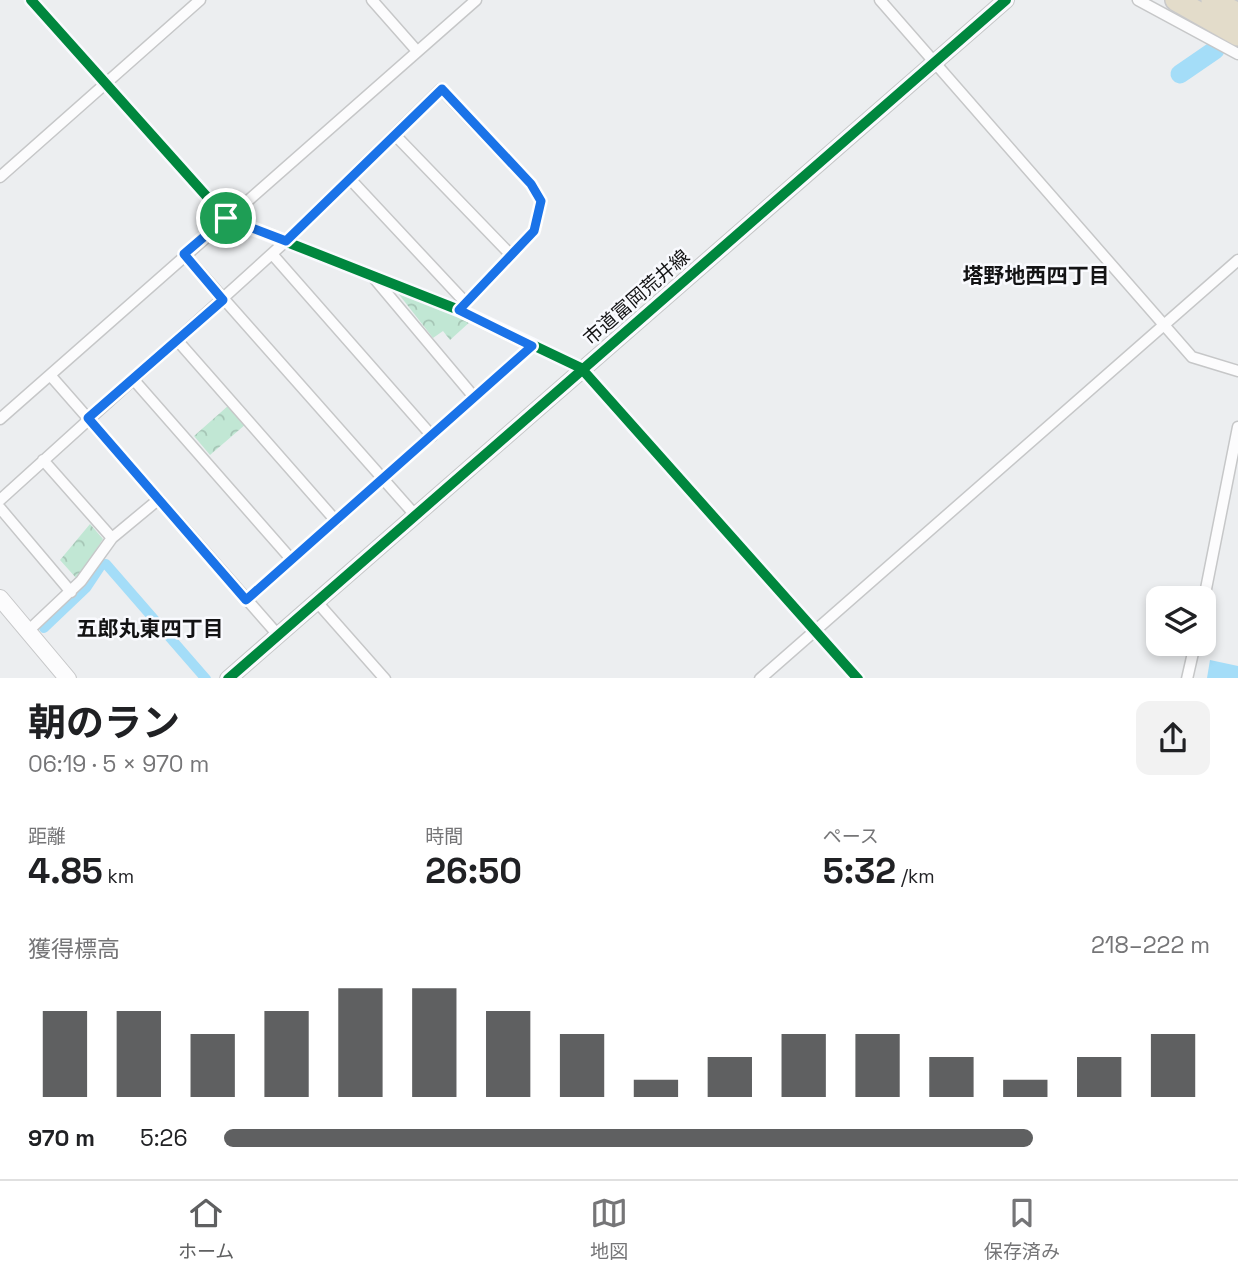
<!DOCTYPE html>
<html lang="ja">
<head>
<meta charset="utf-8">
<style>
  body { margin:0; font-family:"Space Grotesk","Noto Sans JP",sans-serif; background:#f2f2f2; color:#202124; height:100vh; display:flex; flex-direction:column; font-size:26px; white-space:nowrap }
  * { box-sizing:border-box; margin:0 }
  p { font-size:23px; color:#757577 }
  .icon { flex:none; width:38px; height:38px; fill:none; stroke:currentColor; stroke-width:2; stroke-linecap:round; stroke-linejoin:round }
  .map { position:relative; height:678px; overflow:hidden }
  .panel { display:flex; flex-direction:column; background:#fff; flex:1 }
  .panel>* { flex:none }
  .fabs { position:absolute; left:1146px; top:586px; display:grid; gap:14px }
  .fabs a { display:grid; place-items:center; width:70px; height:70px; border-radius:14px; background:#fff; box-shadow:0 4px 10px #0003; font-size:35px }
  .pin { position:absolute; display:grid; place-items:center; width:60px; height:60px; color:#fff; margin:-30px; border:4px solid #fff; border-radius:50%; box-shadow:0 2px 7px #0007 }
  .round { display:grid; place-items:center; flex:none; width:74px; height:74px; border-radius:14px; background:#f2f2f2 }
  .head { display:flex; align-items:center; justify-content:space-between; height:119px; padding:0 28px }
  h1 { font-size:38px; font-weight:700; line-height:52px }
  .figures { display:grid; grid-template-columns:repeat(3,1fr); gap:10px; height:119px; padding:7px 28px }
  .figures div { display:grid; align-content:center }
  .figures b { font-size:35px; font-weight:700 }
  .figures small { font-size:19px; font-weight:400 }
  .figures p { font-size:19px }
  .chart { height:196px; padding:14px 28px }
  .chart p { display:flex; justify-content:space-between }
  .chart svg { width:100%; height:126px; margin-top:7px; stroke:#5f6061; stroke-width:6 }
  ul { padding:0 28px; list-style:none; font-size:23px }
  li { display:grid; grid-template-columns:112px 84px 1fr; align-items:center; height:52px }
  li i { height:18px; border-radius:9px; background:#5f6061 }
  .tab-bar { display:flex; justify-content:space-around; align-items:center; height:98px; border-top:2px solid #e0e0e0; background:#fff; font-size:19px; color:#757577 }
  .tab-bar a { display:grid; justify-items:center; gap:4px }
  .tab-bar .current { color:#5f6061 }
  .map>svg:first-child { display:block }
  .forest { fill:url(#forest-crowns) }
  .water { fill:#a4ddf8 }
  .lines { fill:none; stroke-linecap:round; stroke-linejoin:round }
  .canal { stroke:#a4ddf8; stroke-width:10 }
  .river { stroke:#a4ddf8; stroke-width:19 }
  .street-casing { stroke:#c6c7c8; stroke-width:13 }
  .secondary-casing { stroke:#c6c7c8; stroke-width:18 }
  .highway-casing { stroke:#c9c9ca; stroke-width:24 }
  .street { stroke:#fcfcfd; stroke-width:10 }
  .secondary { stroke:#fcfcfd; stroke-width:16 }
  .highway { stroke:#e3dcca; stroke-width:21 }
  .cycleway-casing { stroke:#f9fafe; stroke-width:15 }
  .cycleway { stroke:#00873e; stroke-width:10 }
  .route-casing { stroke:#fff; stroke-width:14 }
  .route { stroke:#1a73e8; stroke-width:9 }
  .labels { text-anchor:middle; stroke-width:5; stroke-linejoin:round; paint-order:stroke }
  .street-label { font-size:19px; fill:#131314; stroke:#f9fafe }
  .neighbourhood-label { font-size:21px; font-weight:bold; fill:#131314; stroke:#f9fafe }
</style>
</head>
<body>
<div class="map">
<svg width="1238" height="679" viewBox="0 0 1238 679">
  <defs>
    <pattern id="forest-crowns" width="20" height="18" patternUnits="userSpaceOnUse" patternTransform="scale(1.75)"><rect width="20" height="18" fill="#c1e7d4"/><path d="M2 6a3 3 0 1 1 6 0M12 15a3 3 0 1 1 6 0" fill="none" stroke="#a5c5b5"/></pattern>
  </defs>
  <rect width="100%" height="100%" fill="#eceef0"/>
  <path class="forest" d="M394,288L472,320L450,340L443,331L433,338Z
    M229,405L246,424L210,455L194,436Z
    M90,524L103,539L77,579L60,560Z"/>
  <path class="water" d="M1210,660L1238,666V678H1207Z"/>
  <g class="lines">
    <path class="canal" d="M44,628L86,588L102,564H106L206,679"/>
    <path class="river" d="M1180,74L1215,50"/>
    <g class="street-casing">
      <path id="street" d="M31,0L226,218L459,310L581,368L858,679
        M372,0L417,51
        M880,0L1192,357L1238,371
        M1138,0L1238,54
        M395,135L510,254
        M0,177L200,0
        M350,179L465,302
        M184,254L415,515
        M272,254L432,436
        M374,278L474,397
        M177,340L336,521
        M50,375L278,635
        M133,379L291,559
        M0,419L476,0
        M43,460L112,538
        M0,500L286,241L441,89L531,184L541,201L534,231L459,310
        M0,508L71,592
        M1204,599L1238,427
        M246,600L532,346
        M317,602L385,679
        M28,631L81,581L112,538L159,499
        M760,679L1238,260
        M1187,679L1195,644"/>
    </g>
    <g class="secondary-casing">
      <path id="secondary" d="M0,598L68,679
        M228,679L1006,0"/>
    </g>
    <g class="highway-casing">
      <path id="highway" d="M1176,0L1238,35
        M1212,0L1238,14"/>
    </g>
    <use href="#street" class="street"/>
    <use href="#secondary" class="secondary"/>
    <use href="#highway" class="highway"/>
    <g class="cycleway-casing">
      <path id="cycleway" d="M31,0L226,218L459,310L581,368L858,679
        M228,679L1006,0"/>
    </g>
    <use href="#cycleway" class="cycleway"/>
  </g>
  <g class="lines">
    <g class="route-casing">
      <path id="route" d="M442,89L531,184L541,201L534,231L459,310L532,346L246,600L88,418L223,300L184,254L226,218L286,241Z"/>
    </g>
    <use href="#route" class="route"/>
  </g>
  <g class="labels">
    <g class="street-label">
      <text transform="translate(636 297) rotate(-41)" y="7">市道富岡荒井線</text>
    </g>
    <g class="neighbourhood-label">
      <text x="1036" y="283">塔野地西四丁目</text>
      <text x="150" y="636">五郎丸東四丁目</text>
    </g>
  </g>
</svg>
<div class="fabs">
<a><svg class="icon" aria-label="layers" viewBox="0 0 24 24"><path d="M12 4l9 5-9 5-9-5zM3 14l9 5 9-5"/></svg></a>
</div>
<div class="pin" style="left:226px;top:218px;background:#1e9e55"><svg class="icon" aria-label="arrive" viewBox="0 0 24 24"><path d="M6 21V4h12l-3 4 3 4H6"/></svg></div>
</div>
<section class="panel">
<div class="head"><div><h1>朝のラン</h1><p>06:19 · 5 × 970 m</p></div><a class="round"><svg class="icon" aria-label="share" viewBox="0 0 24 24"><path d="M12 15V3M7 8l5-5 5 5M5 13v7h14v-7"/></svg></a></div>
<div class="figures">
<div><p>距離</p><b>4.85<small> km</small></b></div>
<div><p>時間</p><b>26:50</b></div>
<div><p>ペース</p><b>5:32<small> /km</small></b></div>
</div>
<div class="chart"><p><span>獲得標高</span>218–222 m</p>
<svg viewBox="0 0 160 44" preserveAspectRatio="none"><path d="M5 44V14M15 44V14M25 44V22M35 44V14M45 44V6M55 44V6M65 44V14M75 44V22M85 44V38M95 44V30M105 44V22M115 44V22M125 44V30M135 44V38M145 44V30M155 44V22"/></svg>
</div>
<ul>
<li><b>970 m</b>5:26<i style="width:82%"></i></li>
</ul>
</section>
<nav class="tab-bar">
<a class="current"><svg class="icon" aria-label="home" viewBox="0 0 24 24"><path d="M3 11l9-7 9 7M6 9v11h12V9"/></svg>ホーム</a>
<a><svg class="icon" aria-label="map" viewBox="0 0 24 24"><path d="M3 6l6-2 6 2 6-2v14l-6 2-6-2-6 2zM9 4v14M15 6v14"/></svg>地図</a>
<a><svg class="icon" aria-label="saved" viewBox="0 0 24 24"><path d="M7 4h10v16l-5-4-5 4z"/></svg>保存済み</a>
</nav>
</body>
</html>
